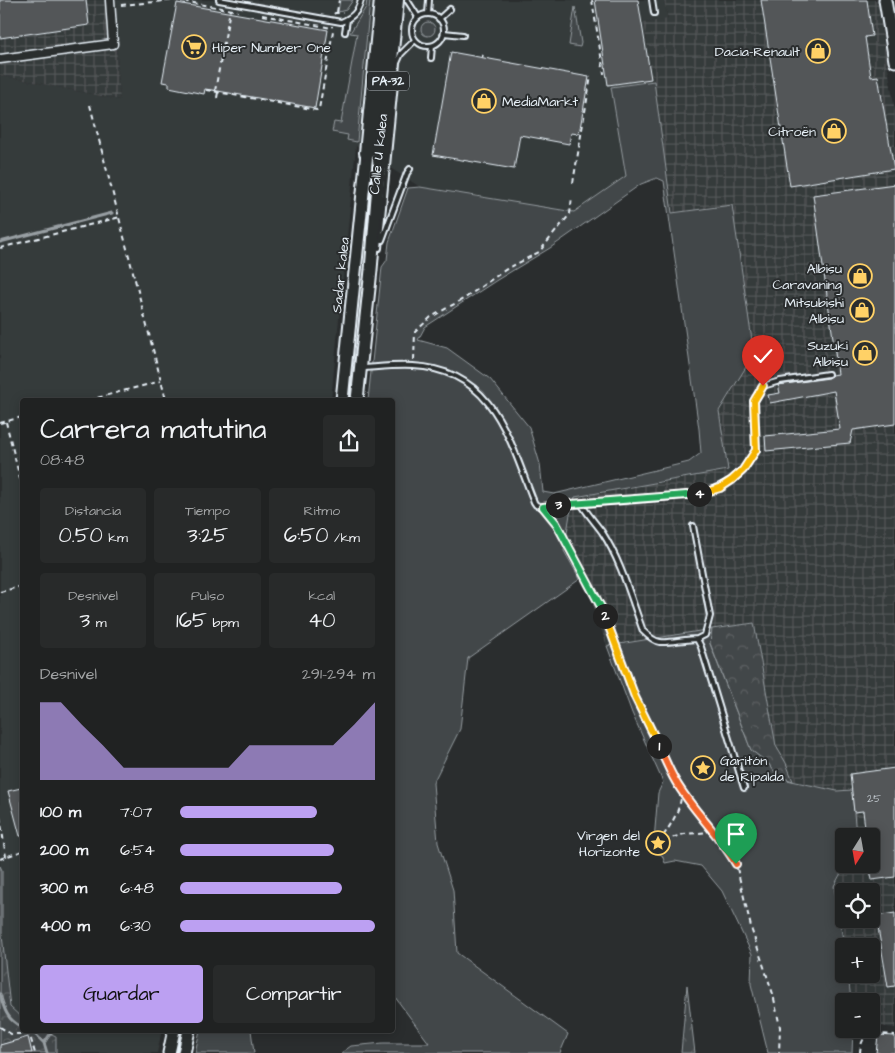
<!DOCTYPE html>
<html lang="es">
<head>
<meta charset="utf-8">
<style>
  body { margin:0; font-family:"Architects Daughter",sans-serif; background:#282a2a; color:#f1f3f6; height:100vh; display:flex; flex-direction:column; font-size:19px; white-space:nowrap }
  * { box-sizing:border-box; margin:0 }
  p { font-size:16px; color:#a2a4a5 }
  .icon { flex:none; width:28px; height:28px; fill:none; stroke:currentColor; stroke-width:2; stroke-linecap:round; stroke-linejoin:round }
  .map { position:relative; flex:1; overflow:hidden }
  .panel { position:absolute; left:20px; top:398px; width:375px; height:635px; display:flex; flex-direction:column; background:#202222; border-radius:5px; box-shadow:0 2px 12px #0003,0 0 0 1px #3d3f40 }
  .panel>* { flex:none }
  .needle { width:32px; rotate:191deg }
  .buttons { position:absolute; left:835px; top:828px; display:grid; gap:10px }
  .buttons a { display:grid; place-items:center; width:45px; height:45px; border-radius:5px; background:#202222; box-shadow:0 2px 12px #0003,0 0 0 1px #3d3f40; font-size:25px }
  .pin { position:absolute; display:grid; place-items:center; width:42px; height:42px; color:#fff; margin:-51px -21px; border-radius:50% 50% 50% 0; rotate:-45deg; box-shadow:0 0 5px #0007 }
  .pin .icon { rotate:45deg }
  .km { position:absolute; width:25px; height:25px; margin:-12px; border-radius:50%; background:#222; color:#fff; font-size:14px; line-height:25px; text-align:center }
  .round { display:grid; place-items:center; flex:none; width:52px; height:52px; border-radius:5px; background:#282a2a }
  .summary { display:flex; align-items:center; justify-content:space-between; height:85px; padding:0 20px }
  h1 { font-size:28px; font-weight:600; line-height:38px }
  .stats { display:grid; grid-template-columns:repeat(3,1fr); gap:8px; height:85px; padding:5px 20px }
  .stats div { display:grid; align-content:center; border-radius:5px; background:#282a2a; text-align:center }
  .stats b { font-size:21px; font-weight:600 }
  .stats small { font-size:14px; font-weight:400 }
  .stats p { font-size:14px }
  .chart { height:140px; padding:10px 20px }
  .chart p { display:flex; justify-content:space-between }
  .chart svg { width:100%; height:90px; margin-top:5px; fill:#bca0f2; opacity:.7 }
  .primary-button { display:flex; gap:10px; margin-top:auto; padding:10px 20px }
  .primary-button a { flex:1; height:58px; border-radius:5px; background:#bca0f2; color:#111; font-size:20px; font-weight:600; line-height:58px; text-align:center }
  .primary-button a+a { background:#282a2a; color:#f1f3f6 }
  ul { padding:0 20px; list-style:none; font-size:16px }
  li { display:grid; grid-template-columns:80px 60px 1fr; align-items:center; height:38px }
  li i { height:12px; border-radius:6px; background:#bca0f2 }
  .map>svg:first-child { display:block }
  .built { fill:#363a3b }
  .industrial { fill:url(#industrial-grid); fill-rule:evenodd }
  .green { fill:#424648; stroke:#959ca0; fill-rule:evenodd }
  .forest { fill:url(#forest-crowns); stroke:#959ca0 }
  .lines { fill:none; stroke-linecap:round; stroke-linejoin:round }
  .stream { stroke:#989fa3; stroke-width:3 }
  .building { fill:#535759; stroke:#e8f1f8 }
  .lane-casing { stroke:#e8f1f8; stroke-width:8 }
  .street-casing { stroke:#e8f1f8; stroke-width:11 }
  .secondary-casing { stroke:#e8f1f8; stroke-width:15 }
  .highway-casing { stroke:#e8f1f8; stroke-width:18 }
  .path { stroke:#e8f1f8; stroke-width:2; stroke-dasharray:5 4; stroke-linecap:butt }
  .lane { stroke:#2a2d2e; stroke-width:4 }
  .street { stroke:#2a2d2e; stroke-width:8 }
  .secondary { stroke:#2a2d2e; stroke-width:11 }
  .highway { stroke:#2a2d2e; stroke-width:14 }
  .split-1-casing { stroke:#fff; stroke-width:10 }
  .split-2-casing { stroke:#fff; stroke-width:10 }
  .split-3-casing { stroke:#fff; stroke-width:10 }
  .split-4-casing { stroke:#fff; stroke-width:10 }
  .split-5-casing { stroke:#fff; stroke-width:10 }
  .split-1 { stroke:#f0652b; stroke-width:6 }
  .split-2 { stroke:#f5b400; stroke-width:6 }
  .split-3 { stroke:#22a559; stroke-width:6 }
  .split-4 { stroke:#22a559; stroke-width:6 }
  .split-5 { stroke:#f5b400; stroke-width:6 }
  .labels { text-anchor:middle; stroke-width:4; stroke-linejoin:round; paint-order:stroke }
  .number-label { font-size:11px; fill:#c3cad0 }
  .shield { fill:#2a2d2e; stroke:#afb6bb; stroke-width:1 }
  .shield-label { font-size:12px; font-weight:bold; fill:#e8f1f8 }
  .poi-label { font-size:14px; fill:#e8f1f8; stroke:#2a2d2e; text-anchor:end }
  .street-label { font-size:14px; fill:#e8f1f8; stroke:#2a2d2e }
</style>
</head>
<body>
<div class="map">
<svg width="895" height="1053" viewBox="0 0 895 1053">
  <defs>
    <pattern id="industrial-grid" width="8" height="8" patternUnits="userSpaceOnUse" patternTransform="scale(1.25)"><rect width="8" height="8" fill="#363a3b"/><path d="M0 4h8M4 0v8" fill="none" stroke="#535758"/></pattern>
    <pattern id="forest-crowns" width="20" height="18" patternUnits="userSpaceOnUse" patternTransform="scale(1.25)"><rect width="20" height="18" fill="#424648"/><path d="M2 6a3 3 0 1 1 6 0M12 15a3 3 0 1 1 6 0" fill="none" stroke="#5d6163"/></pattern>
  </defs>
  <rect width="100%" height="100%" fill="#2a2d2e"/>
  <filter id="ink" filterUnits="userSpaceOnUse"><feTurbulence type="fractalNoise" baseFrequency=".02" numOctaves="2"/><feDisplacementMap in="SourceGraphic" scale="10" xChannelSelector="R" yChannelSelector="G"/><feConvolveMatrix kernelMatrix="1 2 1 2 8 2 1 2 1" color-interpolation-filters="sRGB"/></filter>
  <g filter="url(#ink)">
    <path class="built" d="M113,0H664L668,20L644,23L654,81L611,88L626,176L574,212L420,187L356,146L331,400H22V1030H162L157,1053H0V75L120,100Z"/>
    <path class="industrial" d="M0,0H113L120,100L0,75Z
      M664,0H877L895,111V806L863,811L866,836H856L852,790L837,791L793,781L776,746L754,623L607,646L591,599L564,551L570,514L575,497L728,470L719,411L754,354L672,213L644,23L668,19Z
      M840,859H844V864H869L872,880L895,877V1028L871,1025V1001H851L848,974H871V946H844L834,886L842,871ZM844,891H871V919H844Z"/>
    <path class="green" d="M340,0H353L346,10L338,12Z
      M367,0H370L357,142L347,140L348,135L332,132L334,122L341,123L357,34L350,33L366,7Z
      M388,0H392L356,364L351,363Z
      M575,7L581,43L580,47L569,45Z
      M421 29a7 7 0 1 1 14 0a7 7 0 1 1-14 0Z
      M654,81L672,213L732,205L754,354L719,411L728,470L575,497L570,514L564,551L580,579L468,658L460,729L433,783L438,843L453,890L457,953L568,1034L560,1053H341L351,1046L383,1043H429L392,993V400H368L382,267L387,260L389,242L408,188L420,187L574,212L626,176L611,87ZM657,178L664,181L699,429L701,453L689,462L554,494L543,492L540,464L529,427L490,379L447,348L418,340L425,327L497,280L550,248L641,184Z
      M712,629L710,644L751,750L768,763L778,776L787,780L837,791L852,790L856,836H844V859L840,860L842,871L834,886L844,946V974H848L851,1001H844V1029H853L852,1053H768L751,984L752,954L722,891L701,866L675,861L665,863L662,855L653,852L658,793L663,782L632,713L607,646Z
      M200,1030H251L254,1053H195Z"/>
    <path class="forest" d="M754,623L776,746L786,763L793,781L778,776L768,763L751,750L710,643L712,629Z
      M0,866L2,870V935L10,1007L22,1018V1030H43L56,1036V1053H32L28,1038L0,1045Z
      M687,985L695,1053H681Z"/>
    <g class="lines">
      <path class="stream" d="M0,242L112,213
        M0,994C4,1009 7,1020 22,1027
        M31,1030L44,1043L47,1053
        M44,1043L53,1030"/>
    </g>
    <path class="building" d="M0,0H86L89,25L0,38Z
      M595,0H638L651,79L608,85Z
      M761,0H867L872,36L865,37L871,77L878,76L894,169L790,186Z
      M177,3L328,30L315,108L212,90L205,89L204,94L169,87V83L162,82Z
      M451,52L589,77L579,134L571,133L569,144L520,135L514,169L433,155Z
      M895,184V424L853,430L850,443L766,451L765,436L840,429L834,391L770,403L768,395L780,393L778,385L829,378L832,375L838,374L813,195Z
      M895,768V877L872,880L869,864H871V836H866L863,811L854,812L850,774Z
      M21,788L22,795V836H20L8,791Z
      M895,913V986L888,987L876,916Z
      M878,1035L895,1036V1053H876Z
      M28,1037L32,1053H0V1045Z"/>
    <g class="lines">
      <g class="lane-casing">
        <path id="lane" d="M219,0L341,22C353,17 358,12 361,0
          M407,0L418,17
          M652,0L654,13
          M428,14L429,0
          M412 30a16 16 0 1 1 32 0a16 16 0 1 1-32 0Z
          M439,19L450,9
          M345,32L347,20
          M444,33L463,35
          M431,58L432,46
          M382,240L407,173L410,169
          M379,248L397,63L401,54L415,40
          M363,368C379,367 396,365 413,366C494,370 509,439 534,502L536,505L543,507L692,495L707,492L732,480L743,470L756,451L754,401L763,386L780,381L828,374
          M581,503C587,514 595,522 602,532C621,561 631,598 643,631C647,635 653,641 660,642C668,643 686,639 697,639L701,647L744,788
          M693,526L710,616L705,635L697,639"/>
      </g>
      <g class="street-casing">
        <path id="street" d="M0,59L113,44L110,0"/>
      </g>
      <g class="secondary-casing">
        <path id="secondary" d="M885,0L895,61
          M342,400L367,153
          M357,400L371,270L380,161
          M169,1053L174,1030
          M184,1053L189,1030"/>
      </g>
      <g class="highway-casing">
        <path id="highway" d="M367,153L382,0
          M380,161L396,0"/>
      </g>
      <path class="path" d="M592,0L604,74
        M121,5L177,0L238,11
        M337,12L339,0
        M334,14L335,13H343
        M262,15L332,28V26
        M482,57L483,55
        M206,90L317,110L319,109L333,31L332,28
        M215,91L230,10
        M217,98L218,92
        M90,105L166,400
        M573,183L591,76
        M0,248L120,217
        M414,360L415,332L431,317L465,298L505,270L539,252L570,214L572,197
        M89,400L161,381
        M6,422L22,487
        M0,423L22,417
        M548,513L556,523L601,607L635,697L676,782L707,825L725,845L736,864L752,931L773,994L780,1027L779,1053
        M20,587L22,596
        M0,592L22,586
        M682,790C681,811 670,826 659,842L684,834L713,832
        M0,817L6,857
        M0,859L22,851
        M0,1027L11,1034H28L30,1036L35,1053
        M860,1053C861,1029 876,1034 895,1035"/>
      <use href="#lane" class="lane"/>
      <use href="#street" class="street"/>
      <use href="#secondary" class="secondary"/>
      <use href="#highway" class="highway"/>
    </g>
  </g>
  <g class="lines" filter="url(#ink)">
    <g class="split-1-casing">
      <path id="split-1" d="M659,746C664,758 669,770 676,782C693,811 719,834 736,864"/>
    </g>
    <g class="split-2-casing">
      <path id="split-2" d="M605,616L635,697L659,746"/>
    </g>
    <g class="split-3-casing">
      <path id="split-3" d="M558,505L543,507L556,523L601,607L605,616"/>
    </g>
    <g class="split-4-casing">
      <path id="split-4" d="M558,505L699,494"/>
    </g>
    <g class="split-5-casing">
      <path id="split-5" d="M699,494L720,488L732,480L743,470L756,450L754,401L763,386"/>
    </g>
    <use href="#split-1" class="split-1"/>
    <use href="#split-2" class="split-2"/>
    <use href="#split-3" class="split-3"/>
    <use href="#split-4" class="split-4"/>
    <use href="#split-5" class="split-5"/>
  </g>
  <defs>
    <g id="supermarket-ring" transform="scale(1.25)"><circle r="9.5" fill="#2a2d2e" stroke="#ffd166" stroke-width="1.5"/><path d="M-6-5.5h2.5l.6 2H6L4.5 2H-2.5L-4.4-4H-6ZM-1.5 3.2a1.3 1.3 0 1 0 .1 0ZM3 3.2a1.3 1.3 0 1 0 .1 0Z" fill="#ffd166"/></g>
    <g id="shop-ring" transform="scale(1.25)"><circle r="9.5" fill="#2a2d2e" stroke="#ffd166" stroke-width="1.5"/><path d="M-5-2.5h2.3a2.7 3.5 0 0 1 5.4 0H5L5.5 6h-11ZM-1.5-2.5h3a1.5 2.3 0 0 0-3 0Z" fill="#ffd166"/></g>
    <g id="sight-ring" transform="scale(1.25)"><circle r="9.5" fill="#2a2d2e" stroke="#ffd166" stroke-width="1.5"/><path d="M0-6L1.8-2.2L6-1.7L2.9 1.2L3.7 5.4L0 3.3L-3.7 5.4L-2.9 1.2L-6-1.7L-1.8-2.2Z" fill="#ffd166"/></g>
  </defs>
  <g fill-rule="evenodd">
    <use href="#supermarket-ring" x="194" y="47"/>
    <use href="#shop-ring" x="818" y="51"/>
    <use href="#shop-ring" x="484" y="101"/>
    <use href="#shop-ring" x="834" y="131"/>
    <use href="#shop-ring" x="860" y="276"/>
    <use href="#shop-ring" x="862" y="310"/>
    <use href="#shop-ring" x="865" y="353"/>
    <use href="#sight-ring" x="703" y="768"/>
    <use href="#sight-ring" x="658" y="843"/>
  </g>
  <g class="labels">
    <g class="number-label">
      <text x="874" y="802">25</text>
    </g>
    <rect class="shield" x="367" y="71.5" width="42" height="19" rx="4"/>
    <g class="shield-label">
      <text x="388" y="85">PA-32</text>
    </g>
    <g class="poi-label">
      <text x="212" y="52" text-anchor="start">Hiper Number One</text>
      <text x="800" y="56">Dacia-Renault</text>
      <text x="502" y="106" text-anchor="start">MediaMarkt</text>
      <text x="816" y="136">Citroën</text>
      <text x="842" y="273">Albisu<tspan x="842" dy="16">Caravaning</tspan></text>
      <text x="844" y="307">Mitsubishi<tspan x="844" dy="16">Albisu</tspan></text>
      <text x="848" y="350">Suzuki<tspan x="848" dy="16">Albisu</tspan></text>
      <text x="720" y="765" text-anchor="start">Garitón<tspan x="720" dy="16">de Ripalda</tspan></text>
      <text x="640" y="840">Virgen del<tspan x="640" dy="16">Horizonte</tspan></text>
    </g>
    <g class="street-label">
      <text transform="translate(378 154) rotate(-84)" y="5">Calle U kalea</text>
      <text transform="translate(340 275) rotate(-84)" y="5">Sadar kalea</text>
    </g>
  </g>
</svg>
<div class="buttons">
<a><svg class="needle" viewBox="-14 -14 28 28"><path d="M0-13l5 13h-10z" fill="#e53935"/><path d="M0 13l5-13h-10z" fill="#a2a4a5"/></svg></a>
<a><svg class="icon" aria-label="locate" viewBox="0 0 24 24"><circle cx="12" cy="12" r="6"/><path d="M12 2v4M12 18v4M2 12h4M18 12h4"/></svg></a>
<a>+</a>
<a>−</a>
</div>
<div class="pin" style="left:736px;top:864px;background:#1e9e55"><svg class="icon" aria-label="arrive" viewBox="0 0 24 24"><path d="M6 21V4h12l-3 4 3 4H6"/></svg></div>
<div class="pin" style="left:763px;top:386px;background:#d93025"><svg class="icon" aria-label="check" viewBox="0 0 24 24"><path d="M5 12l5 5 9-10"/></svg></div>
<b class="km" style="left:659px;top:746px">1</b>
<b class="km" style="left:605px;top:616px">2</b>
<b class="km" style="left:558px;top:505px">3</b>
<b class="km" style="left:699px;top:494px">4</b>
<section class="panel">
<div class="summary"><div><h1>Carrera matutina</h1><p>08:48</p></div><a class="round"><svg class="icon" aria-label="share" viewBox="0 0 24 24"><path d="M12 15V3M7 8l5-5 5 5M5 13v7h14v-7"/></svg></a></div>
<div class="stats">
<div><p>Distancia</p><b>0.50<small> km</small></b></div>
<div><p>Tiempo</p><b>3:25</b></div>
<div><p>Ritmo</p><b>6:50<small> /km</small></b></div>
</div>
<div class="stats">
<div><p>Desnivel</p><b>3<small> m</small></b></div>
<div><p>Pulso</p><b>165<small> bpm</small></b></div>
<div><p>kcal</p><b>40</b></div>
</div>
<div class="chart"><p><span>Desnivel</span>291–294 m</p>
<svg viewBox="0 0 160 44" preserveAspectRatio="none"><path d="M0 44V6L10 6L20 17L30 27L40 38L50 38L60 38L70 38L80 38L90 38L100 27L110 27L120 27L130 27L140 27L150 17L160 6V44z"/></svg>
</div>
<ul>
<li><b>100 m</b>7:07<i style="width:70%"></i></li>
<li><b>200 m</b>6:54<i style="width:79%"></i></li>
<li><b>300 m</b>6:48<i style="width:83%"></i></li>
<li><b>400 m</b>6:30<i style="width:100%"></i></li>
</ul>
<div class="primary-button"><a>Guardar</a><a>Compartir</a></div>
</section>
</div>
</body>
</html>
